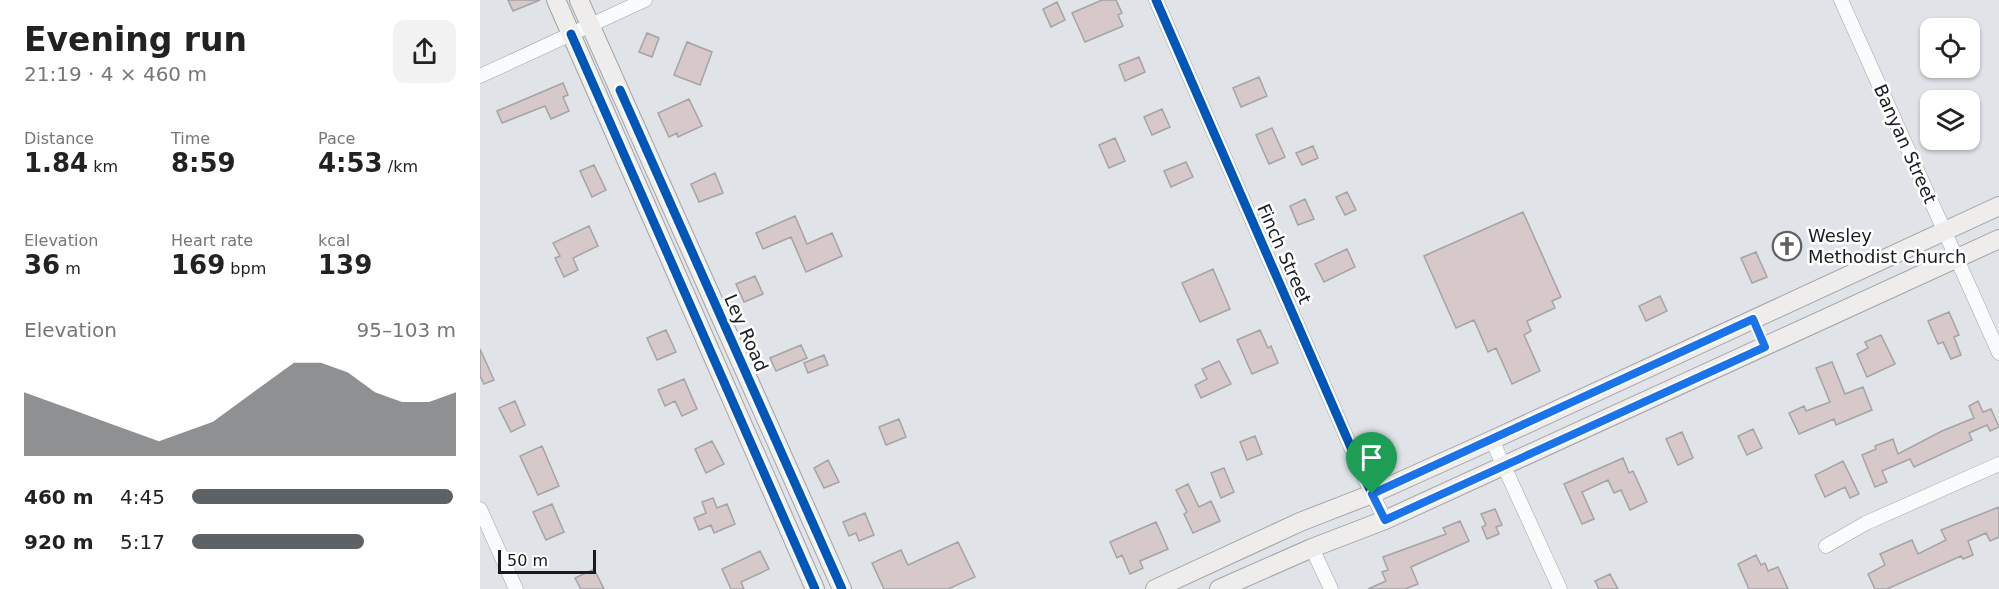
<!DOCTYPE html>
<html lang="en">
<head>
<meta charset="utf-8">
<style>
  body { margin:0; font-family:"DejaVu Sans",sans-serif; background:#f2f2f2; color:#222; height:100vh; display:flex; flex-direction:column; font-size:22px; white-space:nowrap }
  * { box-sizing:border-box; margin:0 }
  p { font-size:20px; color:#767676 }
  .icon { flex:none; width:33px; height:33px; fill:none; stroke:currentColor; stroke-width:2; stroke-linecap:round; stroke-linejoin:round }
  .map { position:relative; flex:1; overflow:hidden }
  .details { display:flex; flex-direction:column; background:#fff; width:480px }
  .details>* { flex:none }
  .tools { position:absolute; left:1440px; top:18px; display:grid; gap:12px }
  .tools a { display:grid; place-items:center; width:60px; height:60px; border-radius:12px; background:#fff; box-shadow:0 2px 4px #0004; font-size:30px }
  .scale { position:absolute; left:18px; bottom:15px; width:98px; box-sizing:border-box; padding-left:6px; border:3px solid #191c1f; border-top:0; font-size:16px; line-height:21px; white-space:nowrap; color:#191c1f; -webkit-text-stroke:4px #fff; paint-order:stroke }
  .pin { position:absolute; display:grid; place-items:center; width:51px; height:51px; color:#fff; margin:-62px -26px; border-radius:50% 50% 50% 0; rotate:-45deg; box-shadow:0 0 6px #0007 }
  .pin .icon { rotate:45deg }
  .round { display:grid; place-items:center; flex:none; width:63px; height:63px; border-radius:12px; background:#f2f2f2 }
  .head { display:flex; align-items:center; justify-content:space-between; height:102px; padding:0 24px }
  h1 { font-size:33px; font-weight:700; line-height:45px }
  .stats { display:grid; grid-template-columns:repeat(3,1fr); gap:9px; height:102px; padding:6px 24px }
  .stats div { display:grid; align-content:center }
  .stats b { font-size:26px; font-weight:700 }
  .stats small { font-size:16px; font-weight:400 }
  .stats p { font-size:16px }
  .chart { height:168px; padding:12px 24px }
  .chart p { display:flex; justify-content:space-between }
  .chart svg { width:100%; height:108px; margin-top:6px; fill:#5f6265; opacity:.7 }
  ul { padding:0 24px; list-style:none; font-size:20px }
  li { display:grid; grid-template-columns:96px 72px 1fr; align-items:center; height:45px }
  li i { height:15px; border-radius:8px; background:#5f6265 }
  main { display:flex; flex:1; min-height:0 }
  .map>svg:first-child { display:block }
  .building { fill:#d7c8c9; stroke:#a4a3a5; stroke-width:1.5 }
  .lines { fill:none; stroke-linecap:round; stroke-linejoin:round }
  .minor-casing { stroke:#a0a3a6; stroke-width:15 }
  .secondary-casing { stroke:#a0a3a6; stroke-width:20 }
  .minor { stroke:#fafbfc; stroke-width:14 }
  .secondary { stroke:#eeedeb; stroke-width:18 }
  .cycleway-casing { stroke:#fff; stroke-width:13 }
  .cycleway { stroke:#0057b8; stroke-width:9 }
  .route-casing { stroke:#fff; stroke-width:12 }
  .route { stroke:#1a73e8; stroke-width:8 }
  .labels { text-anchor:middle; stroke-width:5; stroke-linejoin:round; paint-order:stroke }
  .street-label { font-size:18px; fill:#191c1f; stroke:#fff }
  .poi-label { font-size:18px; fill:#191c1f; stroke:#fff; text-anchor:start }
</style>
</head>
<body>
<main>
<section class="details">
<div class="head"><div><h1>Evening run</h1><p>21:19 · 4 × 460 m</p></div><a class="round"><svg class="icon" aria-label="share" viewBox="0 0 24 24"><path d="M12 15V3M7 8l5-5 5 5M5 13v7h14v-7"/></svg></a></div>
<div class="stats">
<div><p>Distance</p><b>1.84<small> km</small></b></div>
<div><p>Time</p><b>8:59</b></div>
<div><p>Pace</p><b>4:53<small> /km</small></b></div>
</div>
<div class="stats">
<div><p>Elevation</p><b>36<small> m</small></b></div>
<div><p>Heart rate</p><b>169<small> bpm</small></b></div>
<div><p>kcal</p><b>139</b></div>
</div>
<div class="chart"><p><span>Elevation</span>95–103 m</p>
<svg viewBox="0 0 160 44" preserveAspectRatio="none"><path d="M0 44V18L10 22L20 26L30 30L40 34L50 38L60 34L70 30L80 22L90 14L100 6L110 6L120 10L130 18L140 22L150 22L160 18V44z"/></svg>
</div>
<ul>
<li><b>460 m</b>4:45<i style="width:99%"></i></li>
<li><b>920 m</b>5:17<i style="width:65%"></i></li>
</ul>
</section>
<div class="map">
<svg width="1519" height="589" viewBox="0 0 1519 589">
  <rect width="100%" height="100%" fill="#e0e3e8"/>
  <path class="building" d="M28,0H60L33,11Z
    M622,0H636L642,13L638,15L643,26L605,42L592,13Z
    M577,2L585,20L571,27L563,9Z
    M167,33L179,38L172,57L159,52Z
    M207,42L232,52L220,85L194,75Z
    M659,57L665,72L645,81L639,65Z
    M779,77L787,96L761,107L753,88Z
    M83,83L88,95L83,97L89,111L71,119L65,106L22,123L17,111Z
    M209,99L222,126L198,137L197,133L189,137L178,113Z
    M682,109L690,127L672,135L664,117Z
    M792,128L805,157L789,164L776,135Z
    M635,138L645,161L629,168L619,145Z
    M833,146L838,158L822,165L816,153Z
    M706,162L713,177L691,187L684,171Z
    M114,165L126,190L112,197L100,171Z
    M235,173L243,193L219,202L211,184Z
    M867,192L876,210L865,215L856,197Z
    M825,199L834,219L818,225L810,206Z
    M1043,212L1081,297L1072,301L1075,308L1047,321L1051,331L1044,335L1060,371L1032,384L1016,348L1008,352L994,320L976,328L944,256Z
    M315,216L327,244L352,233L362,256L326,272L311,237L283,249L276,233Z
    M109,226L118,246L93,258L98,270L84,277L75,258L80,256L73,243Z
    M867,249L875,267L844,282L835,264Z
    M1276,252L1287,277L1272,283L1261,258Z
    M733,269L750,309L720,322L702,283Z
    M275,276L283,294L264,302L256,284Z
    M1180,296L1187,311L1166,321L1159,306Z
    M1469,312L1479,335L1474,337L1481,355L1471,359L1463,342L1458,344L1448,321Z
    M186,330L196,352L177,360L167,338Z
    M780,330L788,348L791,346L798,363L772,374L757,340Z
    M1401,335L1415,364L1387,377L1377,354L1388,348L1385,342Z
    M321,345L327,358L296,371L290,358Z
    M0,349L14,380L4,384L0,376Z
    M344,355L348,365L328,373L324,363Z
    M739,361L751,384L721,398L715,385L727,379L722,369Z
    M1352,362L1365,394L1383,387L1392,410L1356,425L1354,419L1319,434L1309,413L1324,406L1326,411L1350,402L1336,368Z
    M204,379L217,409L202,416L195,401L185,406L178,390Z
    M35,401L45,425L31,432L19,408Z
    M1498,401L1503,412L1511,409L1519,427L1510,431L1507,425L1489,433L1492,440L1434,467L1430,459L1402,471L1407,482L1395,487L1382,455L1396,449L1395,446L1413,439L1418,454L1462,431L1494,418L1489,406Z
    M419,419L426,437L406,445L399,427Z
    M1273,429L1282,448L1267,455L1258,436Z
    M1202,432L1213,458L1198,465L1186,439Z
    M775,436L782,454L767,460L760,442Z
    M232,441L244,464L226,473L215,449Z
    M62,446L79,486L58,495L40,456Z
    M1143,458L1149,473L1153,471L1167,502L1150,510L1141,490L1134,493L1128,480L1102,492L1114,519L1102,524L1084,484Z
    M348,460L359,482L344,488L334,468Z
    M1363,461L1379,494L1370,498L1365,487L1345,497L1335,475Z
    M744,468L754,492L741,498L731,473Z
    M708,484L719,507L731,501L740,521L713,533L704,514L707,512L696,490Z
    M233,498L237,508L247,504L255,524L234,533L231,525L219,530L214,518L226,513L222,502Z
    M72,504L84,532L66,540L53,512Z
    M1519,507V537L1510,541L1506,533L1488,541L1493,555L1483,559L1481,556L1407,589H1395L1388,574L1405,565L1400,554L1432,540L1438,554L1466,540L1461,530Z
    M1015,509L1022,525L1016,527L1019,534L1007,539L1002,527L1006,525L1001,514Z
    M385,513L394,535L379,541L376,533L369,536L363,522Z
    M980,521L989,541L931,567L938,584L925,589H888L906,581L902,572L908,570L903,557L966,534L963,528Z
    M676,522L688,549L660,561L663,568L650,574L642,555L637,558L630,542Z
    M478,542L495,577L468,589H404L392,563L421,550L428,565Z
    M280,551L289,569L261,582L264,589H251L242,569Z
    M1276,555L1281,565L1285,563L1288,571L1298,567L1308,589H1269L1258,564Z
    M114,569L124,589H101L95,578Z
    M1130,574L1138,589H1119L1115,581Z"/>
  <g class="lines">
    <g class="minor-casing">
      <path id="minor" d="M676,0L883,475L905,520
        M1361,0L1519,353
        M0,76L165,0
        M1012,440L1080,589
        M0,509L36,589
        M1346,546L1386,523L1519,464
        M832,548L851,589"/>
    </g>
    <g class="secondary-casing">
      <path id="secondary" d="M76,0L335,589
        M99,0L362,589
        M675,589L820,522L892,494L1012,440L1519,206
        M739,589L832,548L905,520L1519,239"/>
    </g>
    <use href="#minor" class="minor"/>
    <use href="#secondary" class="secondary"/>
    <g class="cycleway-casing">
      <path id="cycleway" d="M676,0L883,475L905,520
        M91,34L335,589
        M140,90L362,589"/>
    </g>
    <use href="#cycleway" class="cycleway"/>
  </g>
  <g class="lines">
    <g class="route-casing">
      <path id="route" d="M1273,319L1285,347L905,520L892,494Z"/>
    </g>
    <use href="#route" class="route"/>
  </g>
  <defs>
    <g id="church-ring" transform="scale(1.5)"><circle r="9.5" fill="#fff" stroke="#5f6265" stroke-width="1.5"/><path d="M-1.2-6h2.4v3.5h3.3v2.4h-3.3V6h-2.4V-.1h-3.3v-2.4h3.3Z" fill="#5f6265"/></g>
  </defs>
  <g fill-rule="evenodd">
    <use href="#church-ring" x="1307" y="246"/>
  </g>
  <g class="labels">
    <g class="street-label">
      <text transform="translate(1425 144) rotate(66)" y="6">Banyan Street</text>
      <text transform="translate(804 254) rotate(66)" y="6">Finch Street</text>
      <text transform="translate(266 333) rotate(66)" y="6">Ley Road</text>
    </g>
    <g class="poi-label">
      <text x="1328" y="242">Wesley<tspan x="1328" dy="21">Methodist Church</tspan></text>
    </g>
  </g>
</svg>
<div class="tools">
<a><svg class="icon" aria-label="locate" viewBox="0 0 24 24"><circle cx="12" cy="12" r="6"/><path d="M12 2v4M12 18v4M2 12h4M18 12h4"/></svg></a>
<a><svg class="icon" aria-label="layers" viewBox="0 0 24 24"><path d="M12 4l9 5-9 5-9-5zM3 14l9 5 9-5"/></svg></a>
</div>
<div class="scale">50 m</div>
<div class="pin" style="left:892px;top:494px;background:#1e9e55"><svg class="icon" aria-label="arrive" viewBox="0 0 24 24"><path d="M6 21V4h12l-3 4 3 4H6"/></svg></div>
</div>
</main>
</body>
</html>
